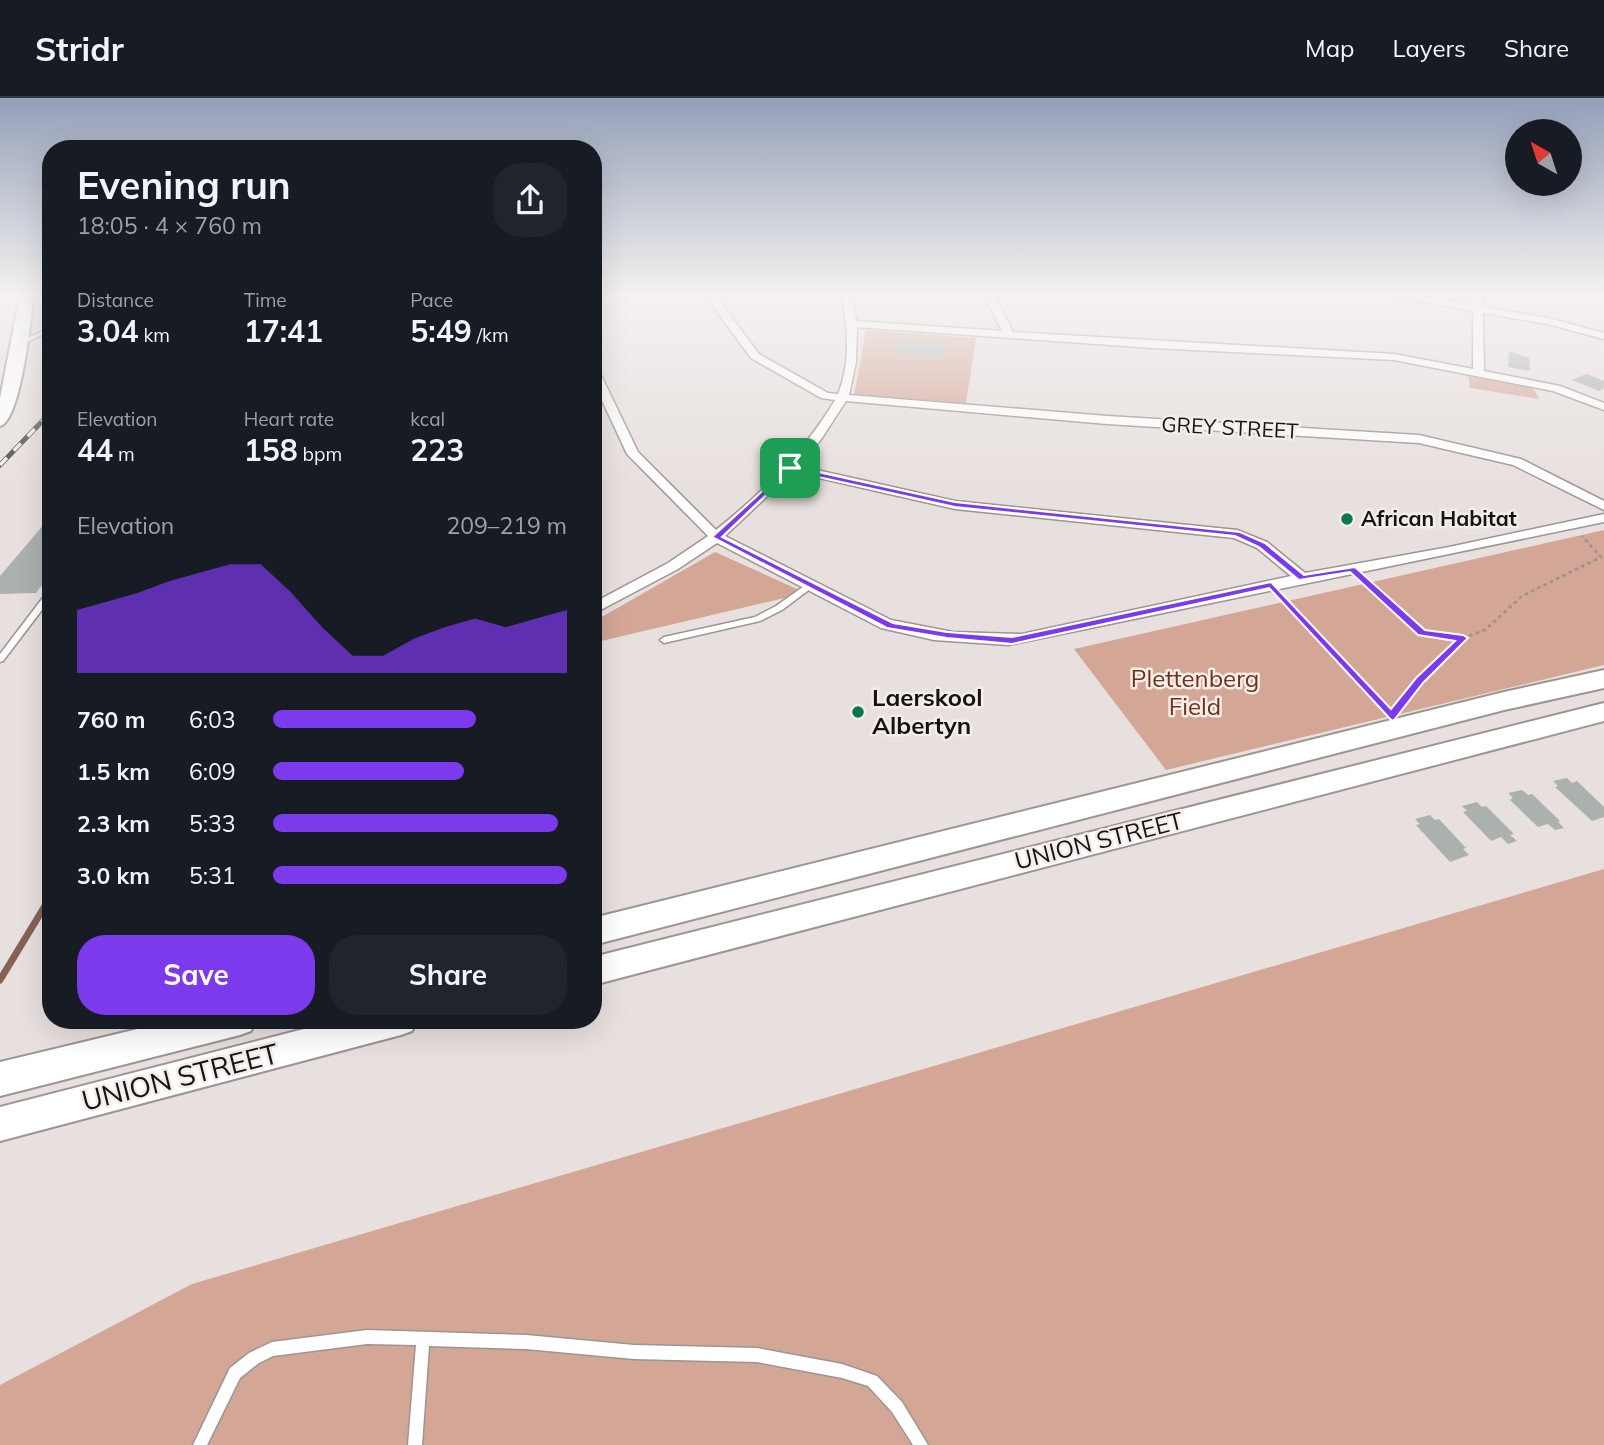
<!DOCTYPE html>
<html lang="en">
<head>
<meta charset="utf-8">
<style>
  body { margin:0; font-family:Mulish,sans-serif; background:#20242c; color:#f1f3f6; height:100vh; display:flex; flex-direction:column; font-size:26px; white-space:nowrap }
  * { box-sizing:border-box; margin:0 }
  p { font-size:23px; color:#9ea1a6 }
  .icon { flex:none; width:38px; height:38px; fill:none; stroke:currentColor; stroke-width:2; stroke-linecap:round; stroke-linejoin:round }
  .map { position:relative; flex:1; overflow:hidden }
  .drawer { position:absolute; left:42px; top:42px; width:560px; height:889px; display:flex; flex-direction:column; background:#171b24; border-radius:28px; box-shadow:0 7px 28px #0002 }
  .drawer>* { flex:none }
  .needle { width:46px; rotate:321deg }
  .tools { position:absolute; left:1505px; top:21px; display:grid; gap:14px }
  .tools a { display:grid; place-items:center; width:77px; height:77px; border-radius:50%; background:#171b24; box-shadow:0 7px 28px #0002; font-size:35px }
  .pin { position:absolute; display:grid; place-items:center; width:60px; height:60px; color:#fff; margin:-30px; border-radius:14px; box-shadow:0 4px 10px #0006 }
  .round { display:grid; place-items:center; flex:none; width:74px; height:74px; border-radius:28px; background:#20242c }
  .summary { display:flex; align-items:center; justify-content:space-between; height:119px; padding:0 35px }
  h1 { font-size:38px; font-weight:700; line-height:52px }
  .metrics { display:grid; grid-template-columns:repeat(3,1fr); gap:10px; height:119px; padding:7px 35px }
  .metrics div { display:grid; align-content:center }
  .metrics b { font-size:30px; font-weight:700 }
  .metrics small { font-size:19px; font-weight:400 }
  .metrics p { font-size:19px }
  .chart { height:196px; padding:14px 35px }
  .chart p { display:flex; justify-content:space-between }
  .chart svg { width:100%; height:126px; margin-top:7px; fill:#7c3aed; opacity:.7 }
  .primary-button { display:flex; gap:14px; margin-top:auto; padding:14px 35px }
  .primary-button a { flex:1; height:80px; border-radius:28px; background:#7c3aed; color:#fff; font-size:28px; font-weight:700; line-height:80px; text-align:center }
  .primary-button a+a { background:#20242c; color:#f1f3f6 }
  ul { padding:0 35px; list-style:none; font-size:23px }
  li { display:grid; grid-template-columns:112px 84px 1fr; align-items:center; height:52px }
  li i { height:18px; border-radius:9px; background:#7c3aed }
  header { display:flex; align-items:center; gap:42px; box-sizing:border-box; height:98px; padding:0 35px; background:#171b24; border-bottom:2px solid #363941 }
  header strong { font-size:33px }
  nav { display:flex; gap:38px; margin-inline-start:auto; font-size:24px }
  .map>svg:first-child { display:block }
  .green { fill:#d4a696 }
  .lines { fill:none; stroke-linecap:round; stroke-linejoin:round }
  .stream { stroke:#866154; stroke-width:7 }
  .building { fill:#abb1ad }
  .lane-casing { stroke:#9b9593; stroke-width:3 }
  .street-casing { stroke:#9b9593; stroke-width:3 }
  .secondary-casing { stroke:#9b9593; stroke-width:4 }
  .path { stroke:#989391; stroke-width:2.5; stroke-dasharray:3.5 3.5; stroke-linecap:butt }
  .lane { fill:#fff; fill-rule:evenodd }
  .street { fill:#fff; fill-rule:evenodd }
  .secondary { fill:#fff; fill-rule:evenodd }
  .rail-casing { stroke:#524f4d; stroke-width:5 }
  .rail { stroke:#f4eeeb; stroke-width:3.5; stroke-dasharray:10; stroke-linecap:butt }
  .route { fill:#7c3aed; stroke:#fff; stroke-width:2; fill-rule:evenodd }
  .poi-dot { fill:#0c764f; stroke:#f4eeeb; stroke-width:2.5 }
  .labels { text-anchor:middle; stroke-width:5; stroke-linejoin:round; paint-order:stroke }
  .far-street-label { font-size:21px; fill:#161413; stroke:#f4eeeb }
  .far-poi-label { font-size:21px; font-weight:bold; fill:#161413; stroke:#f4eeeb; text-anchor:start }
  .park-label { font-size:24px; fill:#723018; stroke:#f4eeeb }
  .poi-label { font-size:24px; font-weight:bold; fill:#161413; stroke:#f4eeeb; text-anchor:start }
  .street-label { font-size:24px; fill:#161413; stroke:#f4eeeb }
  .near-street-label { font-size:28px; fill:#161413; stroke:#f4eeeb }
</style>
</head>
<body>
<header>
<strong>Stridr</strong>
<nav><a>Map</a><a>Layers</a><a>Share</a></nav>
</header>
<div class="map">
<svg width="1604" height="1347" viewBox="0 0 1604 1347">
  <rect width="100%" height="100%" fill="#e7e0de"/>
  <path class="green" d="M866,232L976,240L966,305L854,297Z
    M1468,276L1532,288L1539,301L1470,290Z
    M1604,432V567L1166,672L1074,551Z
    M715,454L806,495L593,545V524Z
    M1604,771V1347H0V1287L192,1186Z"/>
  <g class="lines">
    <path class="stream" d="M0,882L51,798"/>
  </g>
  <path class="building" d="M899,241L945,245L943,260L895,256Z
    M1509,253L1529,260L1530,273L1508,269Z
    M1586,276L1604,283V290L1599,293L1572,282Z
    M51,418V475L36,495L0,496V478Z
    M1567,680L1572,685L1577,683L1604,709V719L1592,723L1555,689L1558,688L1553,683Z
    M1522,692L1528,697L1532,696L1560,723L1558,724L1564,730L1555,732L1548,726L1538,729L1510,702L1513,700L1508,695Z
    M1477,704L1482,709L1486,708L1514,736L1510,737L1517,743L1508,746L1501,739L1491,743L1463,714L1467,713L1462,708Z
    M1430,717L1435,722L1439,721L1466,750L1463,751L1469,757L1450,764L1416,727L1420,726L1415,721Z"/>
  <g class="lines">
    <g class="lane-casing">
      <path id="lane" d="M51,230V233L21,246L16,245Z
        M807,486H810L814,488L782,512L760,523L664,545L660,542L664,539L755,519L776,508Z
        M48,493H51V500L3,563L0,564V556Z
        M367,1232L526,1237L634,1247L757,1250L842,1266L877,1278L902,1304L928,1347H913L892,1314L868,1288L842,1280L757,1264L634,1261L526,1251L429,1248L422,1347H408L416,1247L367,1246L273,1258L259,1265L240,1280L207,1347H193L230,1270L249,1255L272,1244Z"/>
    </g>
    <g class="street-casing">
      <path id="street" d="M705,197H715L759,256L828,295L838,296C851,265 848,228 841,197H851L856,223L1002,233L984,197H994L1013,234L1394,256L1473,271V213L1391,197H1411L1473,207V197H1483V209L1548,220L1604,235V241L1547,226L1483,215L1484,273L1560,288L1604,305V312L1553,293L1394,262L1152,250L857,229L856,264L849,297L1107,318L1419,337L1521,361L1604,403V412L1513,367L1419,345L1107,326L846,303L822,340L799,368L955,403L1237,432L1267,444L1305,475L1449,449L1604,416V424L1008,547L934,542L881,530L717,445L678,471L593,516V505L668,465L708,438L627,356L593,283V268L598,271L638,354L716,432C762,395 805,353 835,302L821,300L751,260ZM793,374L955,411L1234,440L1257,450L1291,478L1022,536L953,534L891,522L725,438Z"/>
    </g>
    <g class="secondary-casing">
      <path id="secondary" d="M20,197H34C31,220 21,323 0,328V300Z
        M1604,572V590L1504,612L593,847V820L1504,594Z
        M1604,605V623L593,887V859Z
        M175,922H256L251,933L240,937L0,998V964Z
        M339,922H417L412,933L401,937L0,1043V1009Z"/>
    </g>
    <path class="path" d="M1364,482L1422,534L1463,540L1485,532L1522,498L1601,459L1582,438
      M1282,499L1388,615
      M1398,610L1420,583L1463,540"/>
    <use href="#lane" class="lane"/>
    <use href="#street" class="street"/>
    <use href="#secondary" class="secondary"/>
    <g class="rail-casing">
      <path id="rail" d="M0,367L51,314"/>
    </g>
    <use href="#rail" class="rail"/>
  </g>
  <linearGradient id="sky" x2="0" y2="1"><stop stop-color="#94a0b8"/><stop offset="0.51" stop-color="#f4f1f0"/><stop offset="1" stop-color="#f4f1f0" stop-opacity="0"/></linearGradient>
  <rect width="1604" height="385" fill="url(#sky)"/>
  <path class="route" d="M790,368L955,404L1240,434L1265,445L1304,477L1355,469L1425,532L1463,537L1468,540L1423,585L1395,621L1392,623L1269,490L1012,546L947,540L887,530L712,439ZM791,373L955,409L1235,438L1259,449L1299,482L1350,474L1418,537L1455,543L1416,580L1391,611L1271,484L1012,539L947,534L893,525L722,439Z"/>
  <g class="poi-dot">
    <circle cx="1347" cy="421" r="7"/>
    <circle cx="858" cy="614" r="7"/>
  </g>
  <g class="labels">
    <g class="far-street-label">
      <text transform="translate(1230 330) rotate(3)" y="7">GREY STREET</text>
    </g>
    <g class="far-poi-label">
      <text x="1361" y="428">African Habitat</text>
    </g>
    <g class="park-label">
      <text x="1195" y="589">Plettenberg<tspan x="1195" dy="28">Field</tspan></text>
    </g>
    <g class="poi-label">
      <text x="872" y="608">Laerskool<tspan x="872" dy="28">Albertyn</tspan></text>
    </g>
    <g class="street-label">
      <text transform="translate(1099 743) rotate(-14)" y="8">UNION STREET</text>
    </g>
    <g class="near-street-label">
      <text transform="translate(180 979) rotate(-14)" y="10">UNION STREET</text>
    </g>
  </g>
</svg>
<div class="tools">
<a><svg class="needle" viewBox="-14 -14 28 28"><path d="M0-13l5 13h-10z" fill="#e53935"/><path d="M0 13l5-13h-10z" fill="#9ea1a6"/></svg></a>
</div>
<div class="pin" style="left:790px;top:370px;background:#1e9e55"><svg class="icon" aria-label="arrive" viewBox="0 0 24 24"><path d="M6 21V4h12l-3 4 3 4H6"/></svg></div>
<section class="drawer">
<div class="summary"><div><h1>Evening run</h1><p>18:05 · 4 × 760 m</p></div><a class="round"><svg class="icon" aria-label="share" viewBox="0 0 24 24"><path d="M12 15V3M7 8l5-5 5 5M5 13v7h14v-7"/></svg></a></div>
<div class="metrics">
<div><p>Distance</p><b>3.04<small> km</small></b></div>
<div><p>Time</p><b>17:41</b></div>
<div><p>Pace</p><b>5:49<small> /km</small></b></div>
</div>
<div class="metrics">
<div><p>Elevation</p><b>44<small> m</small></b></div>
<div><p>Heart rate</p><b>158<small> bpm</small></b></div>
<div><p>kcal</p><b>223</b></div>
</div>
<div class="chart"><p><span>Elevation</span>209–219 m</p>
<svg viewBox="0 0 160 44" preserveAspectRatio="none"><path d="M0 44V22L10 19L20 16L30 12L40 9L50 6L60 6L70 16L80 28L90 38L100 38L110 32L120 28L130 25L140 28L150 25L160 22V44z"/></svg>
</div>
<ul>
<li><b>760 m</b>6:03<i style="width:69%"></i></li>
<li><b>1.5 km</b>6:09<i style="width:65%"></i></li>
<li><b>2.3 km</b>5:33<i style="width:97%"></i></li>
<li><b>3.0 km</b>5:31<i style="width:100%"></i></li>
</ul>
<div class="primary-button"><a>Save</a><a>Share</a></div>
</section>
</div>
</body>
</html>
